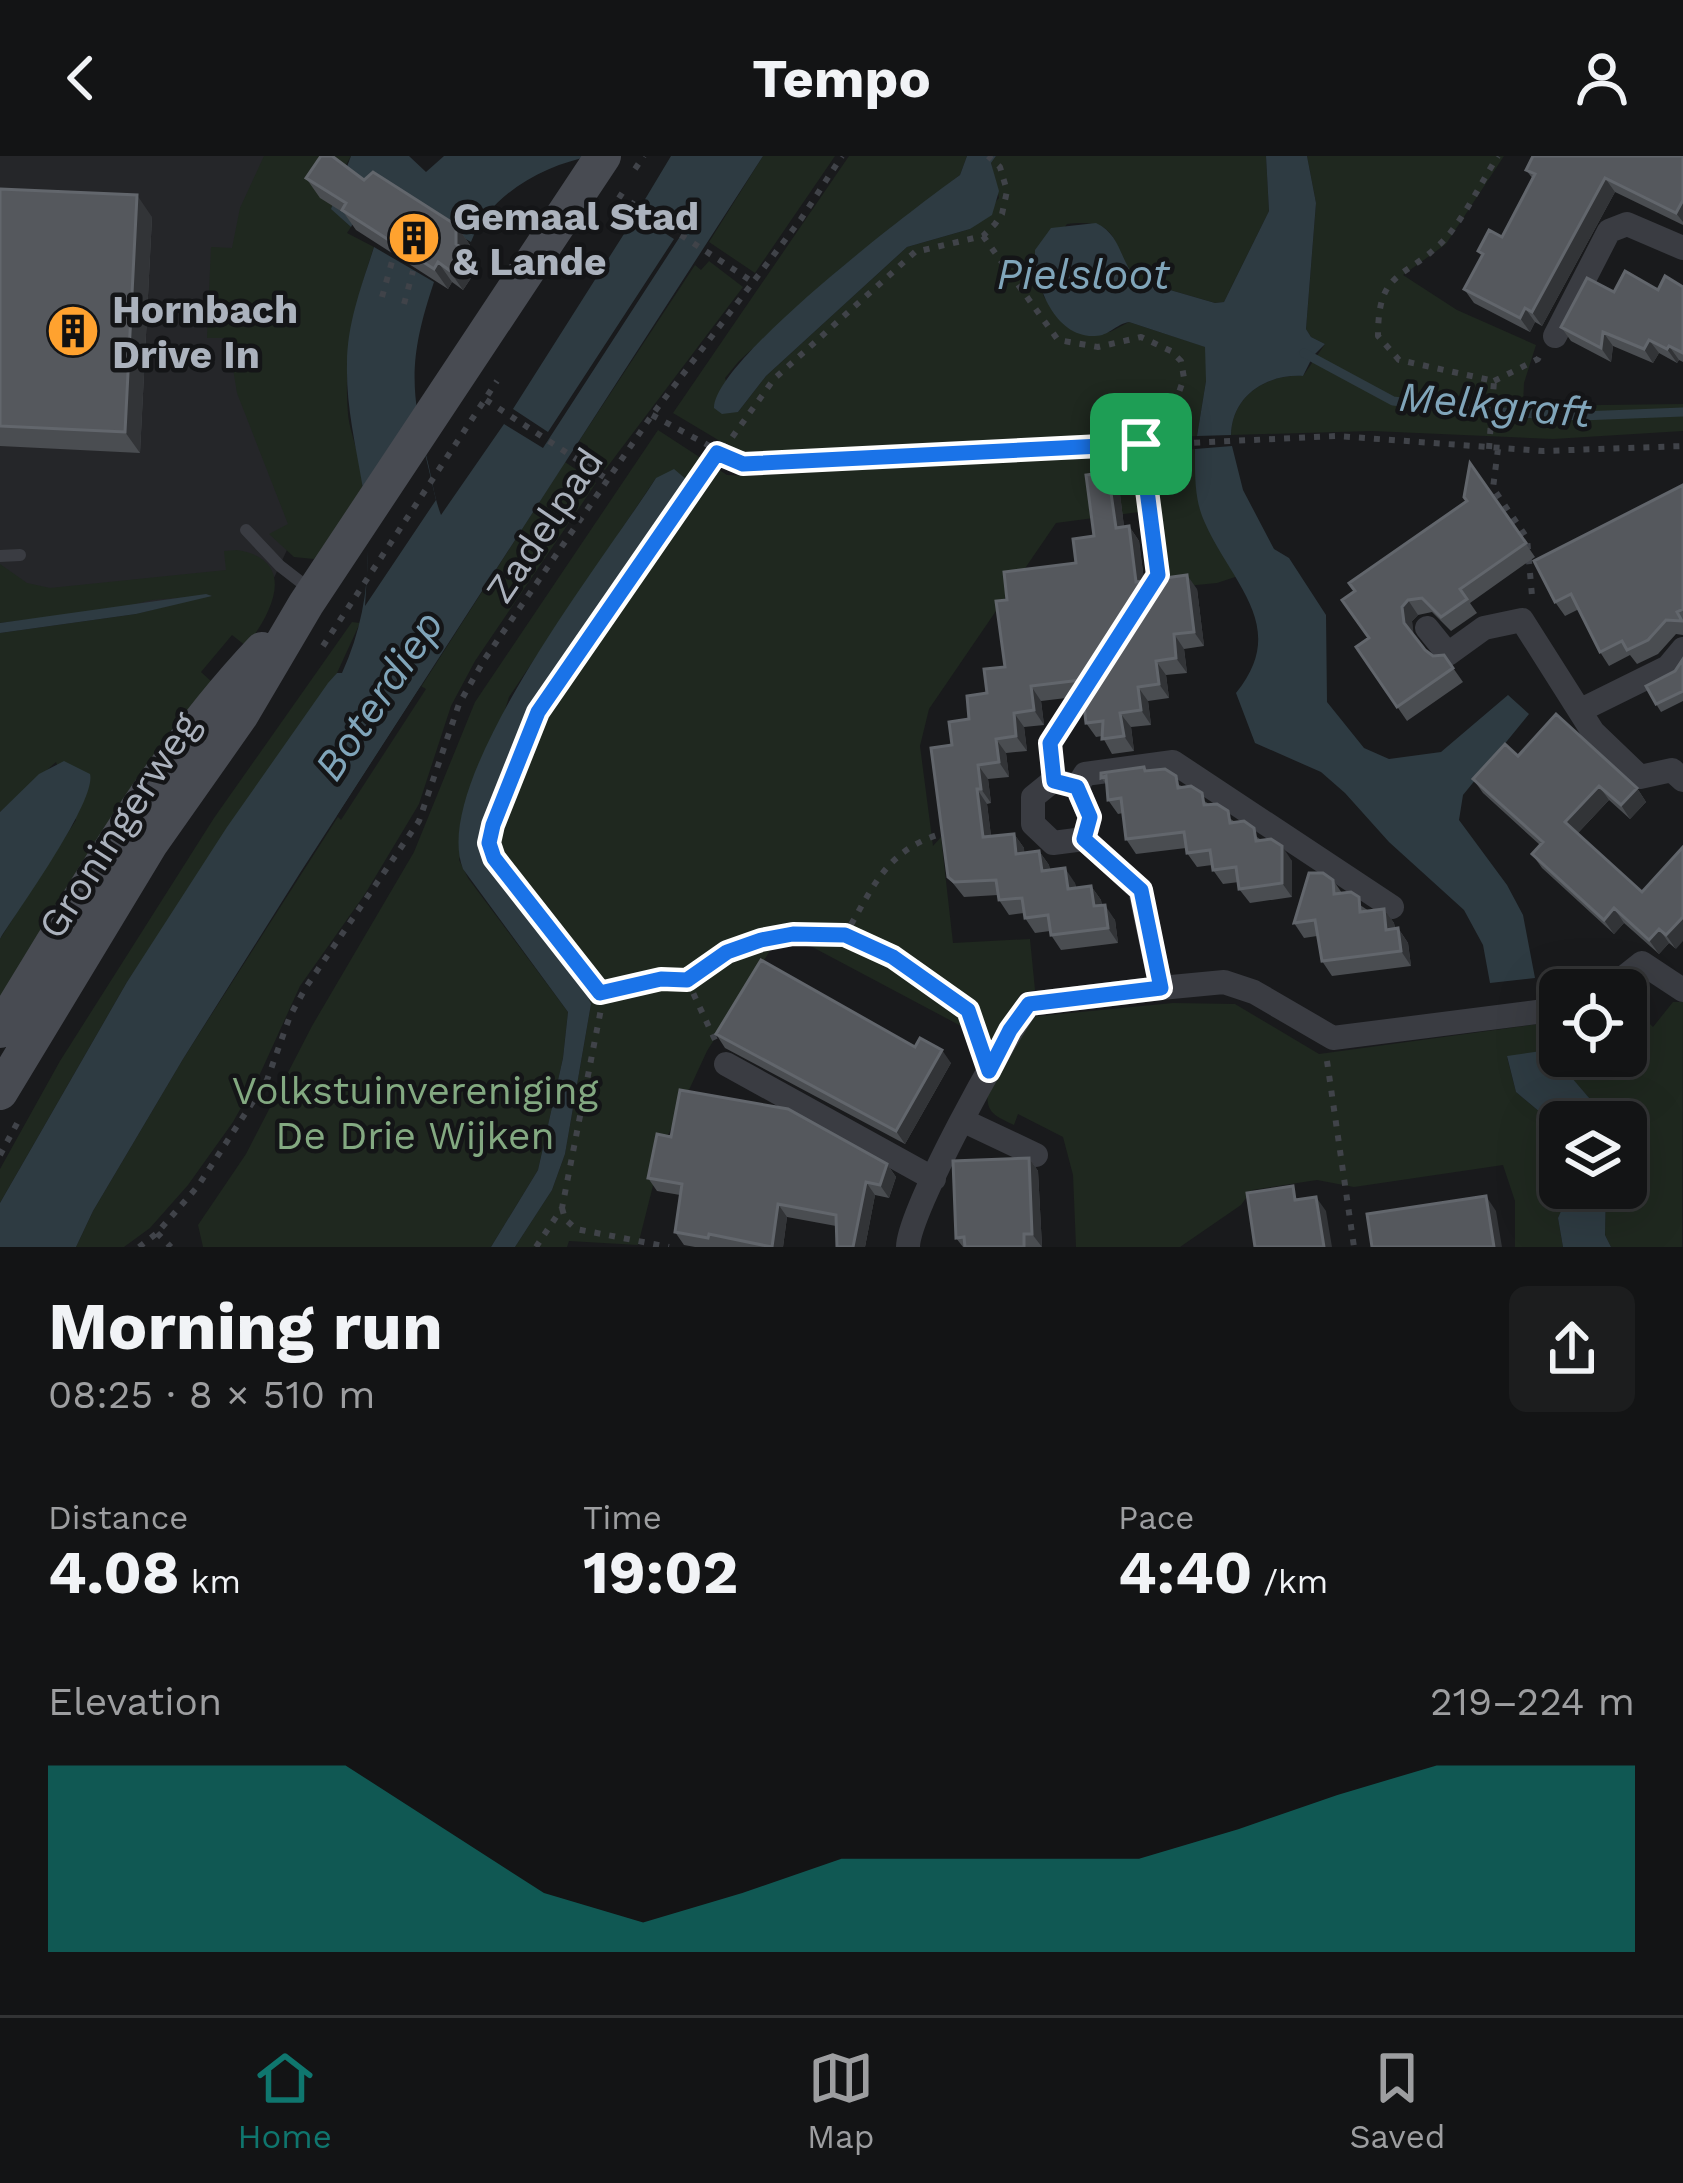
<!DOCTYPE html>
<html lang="en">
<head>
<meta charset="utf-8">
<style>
  body { margin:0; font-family:"Work Sans",sans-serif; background:#1c1d1e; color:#f1f3f6; height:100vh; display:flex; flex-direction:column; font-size:45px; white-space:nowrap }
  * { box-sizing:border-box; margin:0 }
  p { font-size:39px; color:#9d9ea0 }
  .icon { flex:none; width:66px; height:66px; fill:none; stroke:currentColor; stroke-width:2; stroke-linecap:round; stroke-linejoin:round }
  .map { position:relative; height:1091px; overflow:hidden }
  .details { display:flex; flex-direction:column; background:#131415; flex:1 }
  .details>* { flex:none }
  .controls { position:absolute; left:1539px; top:813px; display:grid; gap:24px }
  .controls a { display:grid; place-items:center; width:108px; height:108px; border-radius:18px; background:#131415; box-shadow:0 12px 48px #0002,0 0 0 3px #323334; font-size:60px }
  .pin { position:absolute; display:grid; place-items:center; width:102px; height:102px; color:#fff; margin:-51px; border-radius:24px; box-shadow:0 6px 18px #0006 }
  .round { display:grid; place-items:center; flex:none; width:126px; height:126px; border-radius:18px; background:#1c1d1e }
  .head { display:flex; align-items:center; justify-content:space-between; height:204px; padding:0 48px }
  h1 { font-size:66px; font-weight:700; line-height:90px }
  .metrics { display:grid; grid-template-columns:repeat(3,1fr); gap:18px; height:204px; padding:12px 48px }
  .metrics div { display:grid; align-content:center }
  .metrics b { font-size:60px; font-weight:700 }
  .metrics small { font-size:33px; font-weight:400 }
  .metrics p { font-size:33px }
  .chart { height:336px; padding:24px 48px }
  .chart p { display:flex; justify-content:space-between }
  .chart svg { width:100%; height:216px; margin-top:12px; fill:#0f766e; opacity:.7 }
  header { display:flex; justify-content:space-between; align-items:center; height:156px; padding:0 48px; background:#131415; font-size:54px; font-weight:700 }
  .tabs { display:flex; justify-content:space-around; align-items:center; height:168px; border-top:3px solid #323334; background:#131415; font-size:33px; color:#9d9ea0 }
  .tabs a { display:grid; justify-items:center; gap:6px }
  .tabs .active { color:#0f766e }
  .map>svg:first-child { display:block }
  .built { fill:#252629 }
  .green { fill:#1f281f }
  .water { fill:#2e3b42 }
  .pier { fill:#191a1c }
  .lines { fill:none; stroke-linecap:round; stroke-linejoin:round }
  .stream { stroke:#2e3b42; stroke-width:9 }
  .path { stroke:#404349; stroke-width:6; stroke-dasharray:6 9; stroke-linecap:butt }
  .service { stroke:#3a3c42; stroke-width:12 }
  .minor { stroke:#3a3c42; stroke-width:24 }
  .secondary { stroke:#484b52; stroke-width:36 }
  .wall { fill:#4a4d51 }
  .shaded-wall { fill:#323437 }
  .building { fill:#55585d; stroke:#62666c; stroke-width:3 }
  .route-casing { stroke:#fff; stroke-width:24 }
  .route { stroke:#1a73e8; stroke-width:15 }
  .labels { text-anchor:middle; stroke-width:9; stroke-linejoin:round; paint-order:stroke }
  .poi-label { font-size:39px; font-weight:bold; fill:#abb2bd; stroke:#141517; text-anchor:start }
  .street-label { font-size:39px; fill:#abb2bd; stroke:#141517 }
  .park-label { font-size:39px; fill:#83a981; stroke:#141517 }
  .water-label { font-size:42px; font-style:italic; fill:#80a5ba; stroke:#141517 }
</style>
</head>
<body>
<header><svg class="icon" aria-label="back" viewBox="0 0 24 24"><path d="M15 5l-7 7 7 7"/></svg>Tempo<svg class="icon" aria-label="person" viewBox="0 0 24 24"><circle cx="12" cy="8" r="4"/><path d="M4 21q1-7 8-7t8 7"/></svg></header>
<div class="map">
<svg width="1683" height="1091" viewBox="0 0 1683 1091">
  <rect width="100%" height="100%" fill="#191a1c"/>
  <path class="built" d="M0,0H274L299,368L260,452L0,450Z"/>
  <path class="green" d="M264,0H351L343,14L332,53L351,71L347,77L374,91C355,147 343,199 348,258C350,281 366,311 362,333C358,359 331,384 314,403L294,401L269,378L288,368L237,237L228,182H207L211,91L232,92L240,52Z
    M763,0H835L755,117L709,86Z
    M849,0H967L960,19L840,113L739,205L725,222L738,256L766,220L907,91L970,73L999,42L991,7L996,0H1266L1269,55L1224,146L1215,147L1139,125C1107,97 1129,61 1067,68L1035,111L1044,141L1065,169L1110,176L1129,166L1206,191V225L1197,280L745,300L673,257Z
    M1307,0H1504L1446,88L1403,119L1457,154L1536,189L1524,227L1523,250L1683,248V275L1553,283L1372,275L1231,279C1232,239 1267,218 1303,220L1325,188L1311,181L1306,173L1316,47Z
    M709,105L743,131L605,314L584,299L588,290L579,285L695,109L701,114Z
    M658,274L727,319L754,320L946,304L1195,293C1196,343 1208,379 1238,420L1217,427L1166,432L1154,354L1056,367L929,553L920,590L933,690L941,681L953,787L1030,783L1035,834L1021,837L993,887L801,785L789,783L773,790L707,895L663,990L638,1089L569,1085L567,1091H515L552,1034L565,998L591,848L584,831L481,699L478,686L528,554L687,324L656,322L509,541L459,704L468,722L568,856L563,902L538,1014L491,1091H203L198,1069L246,998L312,870L414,696L475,546Z
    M565,306L596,327L475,505L451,550L419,648L365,738L300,830L260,918L233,966L188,1029L150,1072L124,1091H76L93,1055L183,903Z
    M237,394C299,404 272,458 246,490L232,479L201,516L214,528L0,855V783L76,664L56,606L0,656V477L136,458L212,439L152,444L115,453L0,467V408L27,427L50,432L226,414L224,395Z
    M352,466L360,467L337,517L127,826L0,1047V1013L60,905L214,662Z
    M1621,832L1635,836L1627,846L1653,871L1673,846H1683L1682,1091H1611L1605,1079L1606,1032H1626V966H1598L1596,950L1548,895L1507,901L1516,936L1553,967L1560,1032H1565L1567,1041L1558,1062L1563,1091H1515V1045L1503,1009L1354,1031L1317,1024L1252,1034L1241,1049L1180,1091H1076L1073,1019L1063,981L1018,958L1014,969C995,960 985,957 988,934L1029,861L1173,847L1235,848L1319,898L1560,865V900H1626V834Z"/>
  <path class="water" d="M351,0H409L426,16L444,0H592C543,9 489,39 471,86L429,62L355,64L351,71L331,53Z
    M671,0H763L300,717L183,903L93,1055L76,1091H0V1047L127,826L227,671L328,527L337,517H342C370,456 373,393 362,327C355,286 346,249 347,208C347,167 362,129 374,91L434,126C410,198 409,230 427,303C432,322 434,341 441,359L504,268L543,292L681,79L685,70L644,45Z
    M967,0H996L991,7L999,35L992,59L970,73L907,91L766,220L738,256L722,258L714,252C714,204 914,52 960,19Z
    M1266,0H1307L1316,47L1306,173L1311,181L1325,188L1313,200L1303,220C1267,218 1232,239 1231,279L1197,280L1206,225L1205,191L1129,166C1116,168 1109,180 1095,180C1054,182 1034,127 1035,94L1051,72L1096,67C1123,80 1119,107 1139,125L1215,147L1224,146L1269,55Z
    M636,59L674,83L548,276L513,253Z
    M1232,290L1243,334L1274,393L1289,402L1326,459L1327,546L1364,592L1389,603L1441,596L1508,539L1529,558L1463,639L1459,664L1507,729L1523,759L1535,822L1490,827L1483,789L1464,754L1389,686L1345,637L1321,616L1255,587L1236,537C1290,471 1232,428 1205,367C1194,344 1195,318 1195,293Z
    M674,313L687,324L528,554L478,686L481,699L584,831L591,848L565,998L552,1034L515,1091H491L538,1014L563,902L568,856L463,713C428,624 607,400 656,322Z
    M206,438L212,440L136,458L0,477V467Z
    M64,605L90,618C97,645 18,754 0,783V656L39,618Z
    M1548,894L1596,950L1598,966H1560V1004L1553,967L1516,936L1507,900Z
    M1565,1032H1606L1605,1079L1611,1091H1563L1558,1062L1567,1041Z"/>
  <path class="pier" d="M415,255L436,344L365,450L368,401L363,332Z
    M421,530L426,533L341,664L337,660Z"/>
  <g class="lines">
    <path class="stream" d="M1304,197L1393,245L1479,255L1581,260L1683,256"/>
    <path class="path" d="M635,13L644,0
      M618,38L753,126
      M983,80L1058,184L1098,191L1141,181L1171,195L1181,205L1184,222L1161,287
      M382,141L393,102
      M404,148L413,115
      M1494,225L1538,203L1541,197
      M486,244L607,323
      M652,259L743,308L1337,280L1543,295L1683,290
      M1141,289L1158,419L1152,429
      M1489,293L1494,225L1399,204L1378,180C1378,115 1402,124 1439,89C1461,69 1481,26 1498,0
      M1498,293L1493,332L1527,382L1532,440
      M323,490L497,225
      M1051,597L1050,587L1083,536
      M845,779C890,800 957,831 979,877
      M687,824L716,886
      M600,837L661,823L687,824L727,796L761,785L793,778L845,779C874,730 887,691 948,676
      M1327,905L1354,1091
      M0,999L21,960
      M562,1052L565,1063L576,1073L669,1091
      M157,1077L171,1091
      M139,1091L157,1077L198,1030L267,924L290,860L306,831L419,665L459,548L484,504L652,259L801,63L842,0
      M536,1091L562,1052L601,853L600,837L494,702L489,687L529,574L556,526L774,223L915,96L983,80L995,68L1002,58L1007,35L1000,11L988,0"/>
    <path class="service" d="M246,374L280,410L311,434
      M0,400L20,399"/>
    <path class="minor" d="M1555,180L1609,75L1627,68L1683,92
      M1427,472L1448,498L1484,472L1522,464L1593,576L1640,621L1672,614L1683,624
      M1581,554L1668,511L1683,493
      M1077,631L1085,618L1173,606L1392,751
      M1161,832L1224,826L1254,836L1333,882L1560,853
      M1608,834L1642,807L1683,834
      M726,908L934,1023
      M964,965L1036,999
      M908,1091C908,1056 1004,882 1029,848L1161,832L1140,734L1084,683L1053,687L1033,668V641L1054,624L1077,631L1090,661L1084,683"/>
    <path class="secondary" d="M0,874C81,744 156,606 262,494
      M0,936L150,688L240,560L306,448L603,0"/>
  </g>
  <path class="wall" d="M1683,0V69L1615,36L1542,170L1535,166L1530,176L1474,147L1464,133L1482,100L1478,95L1502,81L1533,23L1526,14Z
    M306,22L364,24L456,69L470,89V103L477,113L463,134L452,126L448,133L356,74L344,57L320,42Z
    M0,33L152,61L140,297L0,290Z
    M1683,131V206L1679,204L1677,207L1659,197L1653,207L1613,190L1611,206L1571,185L1561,171L1614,136L1658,134Z
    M1470,307L1535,401L1470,447L1477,457L1451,475L1432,456L1418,459L1412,465L1413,479L1425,494L1433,500L1444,499L1463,526L1407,565L1356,491L1369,482L1355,435L1467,345Z
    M1108,316L1119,330L1124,371L1129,370L1139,385L1144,424L1197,433L1204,490L1184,493L1187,517L1166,519L1169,542L1148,545L1151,569L1131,571L1134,595L1112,598L1102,580L1096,581L1086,567L1083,540L1041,545L1044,569L1024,571L1027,595L1006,597L1009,621L988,623L991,647L987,648L991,680L1014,678L1024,692V697L1039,695L1049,709L1050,714L1075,727L1076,732L1091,730L1101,744L1102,750L1115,764L1118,787L1061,794L1051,779L1050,775L1035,777L1025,762L1024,757L1009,759L999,744L998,739L964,741L948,721L952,589L1005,511L1007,444L1076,407L1094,380Z
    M1683,329V479L1676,478L1658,498L1637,508L1630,499L1609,510L1600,496L1579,453L1565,460L1555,446Z
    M1683,503V545L1661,556L1656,548Z
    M1518,600L1637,632L1646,646L1630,663L1609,644L1578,677L1642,736L1676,793L1669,787L1659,798L1624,767L1614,778L1542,712L1532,698L1540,689L1483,637L1473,623Z
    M1147,615L1184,631L1292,705V741L1250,747L1239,733V726L1223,728L1213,714L1212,709L1197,711L1187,697L1186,692L1136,698L1126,683L1123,657L1118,658L1108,644L1107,629L1101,622Z
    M1333,724L1342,737L1369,755L1384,753L1394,767L1395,772H1398L1408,787L1411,810L1332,820L1322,805L1317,780L1304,782L1294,767Z
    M716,878L915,891L951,907L905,988L725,892Z
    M1029,1002L1038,1015L1042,1091H963L956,1082Z
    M887,1008L896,1021L889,1042L875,1039L865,1091H837L836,1070L787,1061L783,1091H695L684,1089L675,1076L680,1039L657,1035L648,1022Z"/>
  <path class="shaded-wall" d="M1605,22L1615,36L1542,170L1532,156Z
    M137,39L152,61L140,297L125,276Z
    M1683,44V66L1676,57Z
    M456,69L470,89V103L477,113L463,134L449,114L456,88Z
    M438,106L452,126L448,133L434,113Z
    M1525,152L1535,166L1530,176L1520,162Z
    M1603,176L1613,190L1611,206L1601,192Z
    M1649,184L1659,197L1653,207L1644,193Z
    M1669,190L1679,204L1677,207L1667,193Z
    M1108,316L1119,330L1126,386L1116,372Z
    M1129,370L1139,385L1146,440L1136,426Z
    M1187,419L1197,433L1204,490L1194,476Z
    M1408,444L1418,459L1412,465L1414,481L1404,467L1402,451Z
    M1174,478L1184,493L1187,517L1176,502Z
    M1156,505L1166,519L1169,542L1159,528Z
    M1031,530L1041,545L1044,569L1034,554Z
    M1138,531L1148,545L1151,569L1141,554Z
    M1014,557L1024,571L1027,595L1016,580Z
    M1120,557L1131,571L1134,595L1124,580Z
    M996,583L1006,597L1009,621L999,606Z
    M978,609L988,623L991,647L981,633Z
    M1599,630L1609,644L1575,680L1565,666Z
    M1637,632L1646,646L1630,663L1621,649Z
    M977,633L987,648L993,696L983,681Z
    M1014,678L1024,692L1026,712L1016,698Z
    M1282,690L1292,705V741L1282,727Z
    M1039,695L1049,709L1052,730L1042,715Z
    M1065,712L1075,727L1078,747L1068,733Z
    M1091,730L1101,744L1104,765L1094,750Z
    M1105,749L1115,764L1118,787L1108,772Z
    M1614,752L1624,767L1614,778L1604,764Z
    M1384,753L1394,767L1397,788L1386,774Z
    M1683,761V785L1676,793L1666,779Z
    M1398,772L1408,787L1411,810L1401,795Z
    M1659,773L1669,787L1659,798L1649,784Z
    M942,894L951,907L905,988L896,975Z
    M1029,1002L1038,1015L1042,1091L1032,1078Z
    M887,1008L896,1021L889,1042L880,1029Z
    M866,1026L875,1039L865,1091H853Z
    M1486,1040L1496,1055L1502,1091H1494Z
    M1316,1041L1326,1055L1332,1091H1324Z
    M778,1048L787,1061L783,1091H772Z"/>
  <path class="building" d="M321,0H332L364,24L373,16L456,69V88L463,93L449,114L438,106L434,113L342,54L346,47L306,22Z
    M1533,0H1683V44L1676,57L1605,22L1532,156L1525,152L1520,162L1464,133L1483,98L1478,95L1489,74L1502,81L1535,18L1526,14Z
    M0,33L137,39L125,276L0,270Z
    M1625,115L1658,134L1665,120L1683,131V197L1669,190L1667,193L1649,184L1644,193L1603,176L1601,192L1561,171L1587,122L1614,136Z
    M1470,307L1526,387L1460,433L1467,443L1441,461L1422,442L1408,444L1402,451L1404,467L1425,494L1433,500L1444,499L1453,512L1397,551L1356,491L1369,482L1342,444L1355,435L1349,427L1467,345L1464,341Z
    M1108,316L1116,372L1129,370L1136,426L1187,419L1194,476L1174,478L1176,502L1156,505L1159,528L1138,531L1141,554L1120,557L1124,580L1102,583L1103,565L1086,567L1081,524L1031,530L1034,554L1014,557L1016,580L996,583L999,606L978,609L981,633H977L983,681L1014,678L1016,698L1039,695L1042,715L1065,712L1068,733L1091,730L1094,750L1105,749L1108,772L1051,779L1048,759L1025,762L1022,742L999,744L996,724L954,726L948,721L931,592L952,589L949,566L969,563L967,540L987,537L984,513L1005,511L996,445L1007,444L1004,416L1076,407L1073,383L1094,380L1086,319Z
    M1683,329V453L1677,456L1682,465L1666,464L1648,484L1627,494L1622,485L1600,496L1571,438L1555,446L1534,405Z
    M1683,503V535L1656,548L1646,530L1675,515Z
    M1556,558L1637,632L1621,649L1599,630L1565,666L1642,736L1683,691V761L1666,779L1659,773L1649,784L1614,752L1604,764L1532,698L1543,686L1473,623L1505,588L1518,600Z
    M1144,611L1145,615L1165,613L1176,620L1178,632L1191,630L1202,637L1204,649L1217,648L1228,655L1230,667L1244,665L1254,672L1256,685L1271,683L1282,690V727L1239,733L1236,711L1213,714L1210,694L1187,697L1184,676L1126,683L1121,642L1108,644L1106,620L1101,622V617Z
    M1309,717H1323L1333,724L1334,738L1351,736L1359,741L1360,756L1384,753L1386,774L1398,772L1401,795L1322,805L1315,764L1294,767Z
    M761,804L915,891L920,882L942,894L896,975L716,878Z
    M680,934L788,953L887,1008L880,1029L866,1026L853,1091H837L836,1059L778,1048L772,1091L709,1078L708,1082L675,1076L682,1028L648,1022L657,978L671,981Z
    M1029,1002L1032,1078H1024V1091H965L964,1081L956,1082L953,1005Z
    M1293,1030L1295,1044L1316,1041L1324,1091H1255L1247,1037Z
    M1486,1040L1494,1091H1372L1367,1058Z"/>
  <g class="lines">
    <g class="route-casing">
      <path id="route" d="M1141,288L1158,419L1050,587L1054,625L1077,631L1090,661L1084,683L1141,734L1161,832L1029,848L1010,874L989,915L968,854L893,801L845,779L793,778L761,784L727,796L687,824L661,823L600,837L494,702L489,687L493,669L538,556L717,297L743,308Z"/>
    </g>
    <use href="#route" class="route"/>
  </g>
  <defs>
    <g id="building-disc" transform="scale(2.7)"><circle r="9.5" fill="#ffa22f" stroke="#141517"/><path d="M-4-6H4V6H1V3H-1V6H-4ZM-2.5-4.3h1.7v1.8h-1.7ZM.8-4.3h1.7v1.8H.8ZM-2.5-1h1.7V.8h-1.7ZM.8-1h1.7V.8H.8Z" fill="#111"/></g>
  </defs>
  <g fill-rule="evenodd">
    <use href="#building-disc" x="414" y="82"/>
    <use href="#building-disc" x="73" y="175"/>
  </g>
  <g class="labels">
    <g class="poi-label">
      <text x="453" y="74">Gemaal Stad<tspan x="453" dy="45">&amp; Lande</tspan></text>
      <text x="112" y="167">Hornbach<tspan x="112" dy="45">Drive In</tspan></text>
    </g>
    <g class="street-label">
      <text transform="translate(544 369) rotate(-56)" y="14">Zadelpad</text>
      <text transform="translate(118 669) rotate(-57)" y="14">Groningerweg</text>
    </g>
    <g class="park-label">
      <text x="415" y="948">Volkstuinvereniging<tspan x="415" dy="45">De Drie Wijken</tspan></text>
    </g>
    <g class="water-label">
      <text x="1083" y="133">Pielsloot</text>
      <text transform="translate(1495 248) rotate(5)" y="15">Melkgraft</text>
      <text transform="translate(378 539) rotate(-56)" y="15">Boterdiep</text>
    </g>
  </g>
</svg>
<div class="controls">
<a><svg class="icon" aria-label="locate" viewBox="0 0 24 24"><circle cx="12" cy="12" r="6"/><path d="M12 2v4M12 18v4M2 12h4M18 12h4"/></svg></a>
<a><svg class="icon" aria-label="layers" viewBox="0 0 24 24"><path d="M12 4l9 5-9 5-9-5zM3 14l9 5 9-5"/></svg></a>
</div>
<div class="pin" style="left:1141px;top:288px;background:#1e9e55"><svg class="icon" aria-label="arrive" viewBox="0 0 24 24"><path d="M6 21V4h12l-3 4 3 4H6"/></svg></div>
</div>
<section class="details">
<div class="head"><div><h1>Morning run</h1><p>08:25 · 8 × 510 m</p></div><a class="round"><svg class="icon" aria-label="share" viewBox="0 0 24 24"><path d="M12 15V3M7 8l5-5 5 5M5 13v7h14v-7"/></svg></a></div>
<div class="metrics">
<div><p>Distance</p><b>4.08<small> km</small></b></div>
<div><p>Time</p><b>19:02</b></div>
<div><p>Pace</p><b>4:40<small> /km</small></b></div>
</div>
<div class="chart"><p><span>Elevation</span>219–224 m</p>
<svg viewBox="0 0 160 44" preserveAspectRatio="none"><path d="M0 44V6L10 6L20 6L30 6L40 19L50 32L60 38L70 32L80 25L90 25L100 25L110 25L120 19L130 12L140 6L150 6L160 6V44z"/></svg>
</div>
</section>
<nav class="tabs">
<a class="active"><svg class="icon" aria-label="home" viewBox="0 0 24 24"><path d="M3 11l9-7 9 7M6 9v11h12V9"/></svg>Home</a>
<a><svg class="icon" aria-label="map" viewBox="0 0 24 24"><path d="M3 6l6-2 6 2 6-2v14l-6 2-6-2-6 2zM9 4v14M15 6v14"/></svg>Map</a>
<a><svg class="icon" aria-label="saved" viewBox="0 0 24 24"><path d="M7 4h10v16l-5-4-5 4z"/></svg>Saved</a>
</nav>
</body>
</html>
